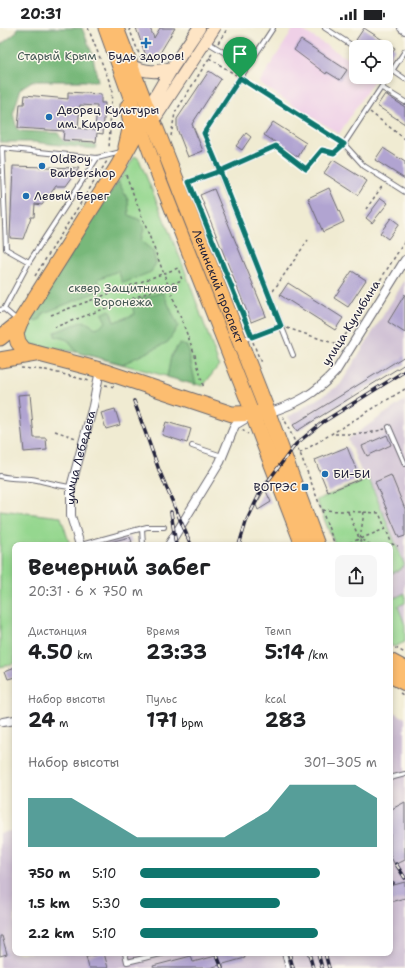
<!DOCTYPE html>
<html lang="ru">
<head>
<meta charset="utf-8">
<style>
  body { margin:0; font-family:"Shantell Sans",sans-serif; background:#f6f6f6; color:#202124; height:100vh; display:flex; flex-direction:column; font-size:15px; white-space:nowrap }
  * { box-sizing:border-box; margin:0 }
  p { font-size:13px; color:#757577 }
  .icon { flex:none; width:22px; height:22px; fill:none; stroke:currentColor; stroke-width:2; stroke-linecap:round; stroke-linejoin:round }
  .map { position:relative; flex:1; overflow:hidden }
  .sheet { position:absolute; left:12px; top:514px; width:381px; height:414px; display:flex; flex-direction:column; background:#fff; border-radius:8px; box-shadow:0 2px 6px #0003 }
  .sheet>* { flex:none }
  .fabs { position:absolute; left:349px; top:12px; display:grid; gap:8px }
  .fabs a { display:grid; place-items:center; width:44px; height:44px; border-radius:8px; background:#fff; box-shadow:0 2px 6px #0003; font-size:20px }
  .pin { position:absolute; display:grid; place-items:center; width:34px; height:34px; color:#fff; margin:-41px -17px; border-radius:50% 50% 50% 0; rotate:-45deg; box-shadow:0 0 4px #0007 }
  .pin .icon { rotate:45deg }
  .round { display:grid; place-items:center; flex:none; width:42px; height:42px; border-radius:8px; background:#f6f6f6 }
  .headline { display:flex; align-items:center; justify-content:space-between; height:68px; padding:0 16px }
  h1 { font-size:22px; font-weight:700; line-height:30px }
  .metrics { display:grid; grid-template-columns:repeat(3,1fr); gap:6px; height:68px; padding:4px 16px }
  .metrics div { display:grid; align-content:center }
  .metrics b { font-size:20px; font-weight:700 }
  .metrics small { font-size:11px; font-weight:400 }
  .metrics p { font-size:11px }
  .chart { height:112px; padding:8px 16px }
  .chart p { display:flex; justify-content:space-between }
  .chart svg { width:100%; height:72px; margin-top:4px; fill:#0f766e; opacity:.7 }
  ul { padding:0 16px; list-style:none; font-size:13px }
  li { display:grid; grid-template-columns:64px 48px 1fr; align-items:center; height:30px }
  li i { height:10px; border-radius:5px; background:#0f766e }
  .status { display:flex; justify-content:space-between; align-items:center; height:28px; padding:0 20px; background:#fff; direction:ltr }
  .status svg { height:11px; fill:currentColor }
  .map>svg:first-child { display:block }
  .built { fill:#efd0e7 }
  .industrial { fill:#cdbed3 }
  .green { fill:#95d78f; stroke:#5c7c65 }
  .forest { fill:#78b87a; stroke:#4d6d5a }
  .building { fill:#b1a4d1; fill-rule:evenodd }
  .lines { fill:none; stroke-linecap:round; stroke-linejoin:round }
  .lane-casing { stroke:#6a6870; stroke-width:6 }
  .street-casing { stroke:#6a6870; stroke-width:10 }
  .secondary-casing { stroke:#6a6870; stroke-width:14 }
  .primary-casing { stroke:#6a6870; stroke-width:15 }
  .highway-casing { stroke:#6a6870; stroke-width:17 }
  .path { stroke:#6a6870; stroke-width:1.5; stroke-dasharray:3 3; stroke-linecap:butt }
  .lane { stroke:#fff; stroke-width:4 }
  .street { stroke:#fff; stroke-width:8 }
  .secondary { stroke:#fee5c5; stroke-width:12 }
  .primary { stroke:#fcbd6f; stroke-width:13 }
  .highway { stroke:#fcbd6f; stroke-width:15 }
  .rail-casing { stroke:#22223b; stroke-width:3.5 }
  .rail { stroke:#fbf7ec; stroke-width:2; stroke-dasharray:6; stroke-linecap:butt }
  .route-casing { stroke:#fff; stroke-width:8 }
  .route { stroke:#0f766e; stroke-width:5 }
  .poi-dot { fill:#1f6fb2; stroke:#fbf7ec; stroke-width:1.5 }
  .labels { text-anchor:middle; stroke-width:3; stroke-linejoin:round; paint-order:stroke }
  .park-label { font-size:12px; fill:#445854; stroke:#fbf7ec }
  .poi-label { font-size:12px; fill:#22223b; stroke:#fbf7ec; text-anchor:start }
  .street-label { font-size:12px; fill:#22223b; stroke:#fbf7ec }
</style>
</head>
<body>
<div class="status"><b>20:31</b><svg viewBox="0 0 49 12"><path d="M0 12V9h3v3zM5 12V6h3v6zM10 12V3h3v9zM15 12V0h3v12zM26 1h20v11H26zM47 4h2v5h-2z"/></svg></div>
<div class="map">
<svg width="405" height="940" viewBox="0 0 405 940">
  <rect width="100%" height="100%" fill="#fbf7ec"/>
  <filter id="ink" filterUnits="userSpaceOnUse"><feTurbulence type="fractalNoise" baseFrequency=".025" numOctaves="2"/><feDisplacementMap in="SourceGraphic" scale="8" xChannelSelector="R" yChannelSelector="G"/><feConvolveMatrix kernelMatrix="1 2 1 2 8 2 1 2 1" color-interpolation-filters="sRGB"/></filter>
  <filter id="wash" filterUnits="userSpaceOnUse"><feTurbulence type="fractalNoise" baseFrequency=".012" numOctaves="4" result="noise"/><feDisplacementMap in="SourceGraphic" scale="16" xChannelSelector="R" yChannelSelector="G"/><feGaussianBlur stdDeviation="0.9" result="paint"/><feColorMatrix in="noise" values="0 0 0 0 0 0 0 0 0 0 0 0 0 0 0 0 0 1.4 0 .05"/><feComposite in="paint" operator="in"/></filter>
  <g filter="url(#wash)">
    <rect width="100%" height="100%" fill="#f0ebd2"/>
    <path class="built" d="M294,0H299L356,36V49H376L339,106L259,55Z"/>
    <path class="industrial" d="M405,252V336L297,403L288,389L340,357Z
      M405,372V613L390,616V517H334L318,476L366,456L348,411Z
      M390,682L405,690V940H0V805L15,802V925H390Z"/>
    <path class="green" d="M135,128L139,131L183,237L219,337L203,358L76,324L27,316L21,302Z
      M369,451L404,536L401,541L390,546V517H335L316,472Z
      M0,482L61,489L70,517H15V635L0,639Z
      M405,565V575L398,578L405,597V614L394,619L390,616V572Z"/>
    <path class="forest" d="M17,0H82L92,25L98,53H32L21,60L13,86L17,101L21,103L58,105L63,113L96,117L95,121L33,114H0V17L17,4Z
      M118,153L128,172L129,187L140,192L144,200L141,213L153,223L156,235L151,244L126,254L123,255L118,243L98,251L102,262L44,285L40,292L36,294L31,290V287Z
      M163,264L178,298L168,314L123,336L76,324L68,312L55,308V304L84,293L96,300L106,294L102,286L110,282L114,294L135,286L130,274Z
      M179,316L187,318L196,357L167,349L171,328Z"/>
    <g id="blocks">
      <path class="building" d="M136,0H150L154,10L160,0H175L160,25L154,31L149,30L145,25Z
        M364,0L395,20L386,35V19H367L356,12Z
        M301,12L347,42L340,52L327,44L326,46L294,22Z
        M209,43L221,51L192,96L203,123L188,129L177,101V91Z
        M68,64L101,66V75H105L103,106L97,105L96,114L63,112L64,103L18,100L20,76H24L25,67L68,71ZM80,77L97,78L95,102L78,100Z
        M385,66L405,79V96L377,78Z
        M273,94L306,115L298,129L264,107Z
        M246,105L251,109L242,122L236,118Z
        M383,120L405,134V151L375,132Z
        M333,132L367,153L358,167L324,145Z
        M13,138L79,140L66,158H56L42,177L35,176L34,189H31L23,211L10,210Z
        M329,160L344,194L323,204L308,170Z
        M214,161L266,288L251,294L200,167Z
        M381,170L388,175L372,195L366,190Z
        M391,190L399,196L388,211L380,205Z
        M352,243L366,252L348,279L334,270Z
        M288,255L343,290L335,302L280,267Z
        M405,266V305L388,294Z
        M405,328V336L297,403L293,397Z
        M30,366L34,410H46L47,422L24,424L18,367Z
        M115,381L120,397L106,401L101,385Z
        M166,394L191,401L187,415L162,407Z
        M387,407L391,417L367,428L362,418Z
        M347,419L360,451L328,464L315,432Z
        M391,447L405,481V508L399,510L375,454Z
        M265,461L271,474L258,482L256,477Z
        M130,509L132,514L129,515V517H107L106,515Z
        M15,639V649L8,651L5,643Z
        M405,774V832L395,837L390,827V782Z
        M405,854V870L390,874V858Z
        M0,908H2L7,926L0,928Z
        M104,925L108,940H89L86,929Z
        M227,925H244L245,930L209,940H154L153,938L191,928L193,934Z"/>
    </g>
  </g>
  <g filter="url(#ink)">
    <use href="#blocks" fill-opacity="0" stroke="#6a6870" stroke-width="1"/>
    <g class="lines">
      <g class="lane-casing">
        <path id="lane" d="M273,0L204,105L293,327
          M325,0L356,20
          M207,14L248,39
          M405,23L344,116L364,138L405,164
          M386,38L405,51
          M382,60L405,74
          M181,157L220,143L276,118
          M29,234L6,221L2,120L97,130L121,124
          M4,281L29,234L97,130
          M0,282L4,281L18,293
          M242,312L281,298
          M389,399L405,436
          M192,418L222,428
          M0,448C11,451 20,450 31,451C45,453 57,458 71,459
          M142,500L143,517
          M81,517L147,499H164
          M390,750L405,746
          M125,925L127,934L165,925
          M284,925L288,940"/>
      </g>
      <g class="street-casing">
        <g id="street">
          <path d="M402,0L405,2"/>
          <path d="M268,385C298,375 314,367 336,343L405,232"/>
          <path id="s1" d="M80,517L71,488V459L93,378L100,342"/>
          <path d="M169,517L220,434L235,397L250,388"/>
          <path d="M3,694L15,692"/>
        </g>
      </g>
      <g class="secondary-casing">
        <path id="secondary" d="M131,38C146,44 157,45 172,40
          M145,86L172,40L199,0
          M153,93L214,0"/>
      </g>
      <g class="primary-casing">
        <path id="primary" d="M105,0L158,147L253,387
          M117,0L153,93
          M125,119L130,97L127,78"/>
      </g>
      <g class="highway-casing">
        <g id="highway">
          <path d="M0,310L20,294"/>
          <path d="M0,332L35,326"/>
          <path id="s2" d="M268,385L232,386L100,342L24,322L18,314L16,305L20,294L118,138L140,98L153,93L268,385L317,517"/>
          <path d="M253,387L303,517"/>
          <path d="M390,633L405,641"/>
          <path d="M390,647L405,655"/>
        </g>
      </g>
      <path class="path" d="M88,0L112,60L109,121
        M129,0L141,31
        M218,15L228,0
        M209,30L236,47
        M244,52L339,113
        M370,84L405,111
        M171,108L175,85L213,24
        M280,121L306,141L322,122L334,125L340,120
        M126,147L195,327L204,361
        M366,181L383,157
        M208,201L249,303
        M35,248L107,133
        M273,263L308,212
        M51,287L178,240L182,252L55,299
        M287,300L339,317L405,213
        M253,314L261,335
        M21,340L46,342L90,353
        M105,357L115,359
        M283,388L300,425L335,517
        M242,402L248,406
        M55,403L76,410
        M335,406H365L385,401
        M300,425L405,361
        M322,482L379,485L392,516L398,518
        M348,484L362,517
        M364,484L360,511L371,517
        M344,517L385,501
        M390,617L405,625
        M400,665L405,668"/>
      <use href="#lane" class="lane"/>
      <use href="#street" class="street"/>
      <use href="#secondary" class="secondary"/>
      <use href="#primary" class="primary"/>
      <use href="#highway" class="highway"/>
      <g class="rail-casing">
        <path id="rail" d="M134,373L159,442L191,517
          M171,484L176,517
          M239,517L246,494L262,461L296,416L323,394L405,343
          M396,836L405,850
          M390,854L393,855
          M216,925L222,940
          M289,925L293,940
          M309,925L313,940
          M318,925L322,940
          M325,925L329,940"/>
      </g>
      <use href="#rail" class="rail"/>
    </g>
  </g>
  <g class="lines" filter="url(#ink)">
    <g class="route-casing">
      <path id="route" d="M240,50L204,105L220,143L189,154L252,309L281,298L220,143L276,118L306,141L322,122L334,125L344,116L240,50"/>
    </g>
    <use href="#route" class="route"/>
  </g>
  <g class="poi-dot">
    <path d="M144 9h4v4h4v4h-4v4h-4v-4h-4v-4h4z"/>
    <circle cx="49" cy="89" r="4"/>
    <circle cx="42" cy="138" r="4"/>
    <circle cx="26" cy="168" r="4"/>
    <circle cx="325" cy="446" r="4"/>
    <rect x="301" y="455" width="8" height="8" rx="2"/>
  </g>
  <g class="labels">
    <g class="park-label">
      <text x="57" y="32">Старый Крым</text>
      <text x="123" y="264">сквер Защитников<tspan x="123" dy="14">Воронежа</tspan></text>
    </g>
    <g class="poi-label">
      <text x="146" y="32" text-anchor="middle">Будь здоров!</text>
      <text x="57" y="86">Дворец Культуры<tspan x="57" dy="14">им. Кирова</tspan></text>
      <text x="50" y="135">OldBoy<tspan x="50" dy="14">Barbershop</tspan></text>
      <text x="34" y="172">Левый Берег</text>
      <text x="333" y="450">БИ-БИ</text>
      <text x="297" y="463" text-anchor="end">ВОГРЭС</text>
    </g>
    <g class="street-label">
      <text dy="4" stroke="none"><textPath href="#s2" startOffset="706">Ленинский проспект</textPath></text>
      <text transform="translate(351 295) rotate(-58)" y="4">улица Кулибина</text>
      <text dy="4" stroke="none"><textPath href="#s1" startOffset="90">улица Лебедева</textPath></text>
    </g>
  </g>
</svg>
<div class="fabs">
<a><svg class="icon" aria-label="locate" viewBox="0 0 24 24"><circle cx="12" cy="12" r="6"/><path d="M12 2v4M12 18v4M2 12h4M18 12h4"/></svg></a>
</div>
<div class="pin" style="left:240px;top:50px;background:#1e9e55"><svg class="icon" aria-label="arrive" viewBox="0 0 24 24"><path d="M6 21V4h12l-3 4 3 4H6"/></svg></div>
<section class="sheet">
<div class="headline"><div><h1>Вечерний забег</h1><p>20:31 · 6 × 750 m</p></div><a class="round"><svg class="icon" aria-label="share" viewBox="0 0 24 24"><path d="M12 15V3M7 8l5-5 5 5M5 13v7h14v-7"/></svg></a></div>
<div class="metrics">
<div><p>Дистанция</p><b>4.50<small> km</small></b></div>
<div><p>Время</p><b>23:33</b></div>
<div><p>Темп</p><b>5:14<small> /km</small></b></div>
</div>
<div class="metrics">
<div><p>Набор высоты</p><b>24<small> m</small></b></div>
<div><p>Пульс</p><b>171<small> bpm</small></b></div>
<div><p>kcal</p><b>283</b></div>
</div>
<div class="chart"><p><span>Набор высоты</span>301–305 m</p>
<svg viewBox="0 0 160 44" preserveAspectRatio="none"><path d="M0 44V14L10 14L20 14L30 22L40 30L50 38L60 38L70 38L80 38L90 38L100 30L110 22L120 6L130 6L140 6L150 6L160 14V44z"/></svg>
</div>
<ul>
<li><b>750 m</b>5:10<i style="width:76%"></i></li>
<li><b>1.5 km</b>5:30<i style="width:59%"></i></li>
<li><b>2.2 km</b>5:10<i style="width:75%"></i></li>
</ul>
</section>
</div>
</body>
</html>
